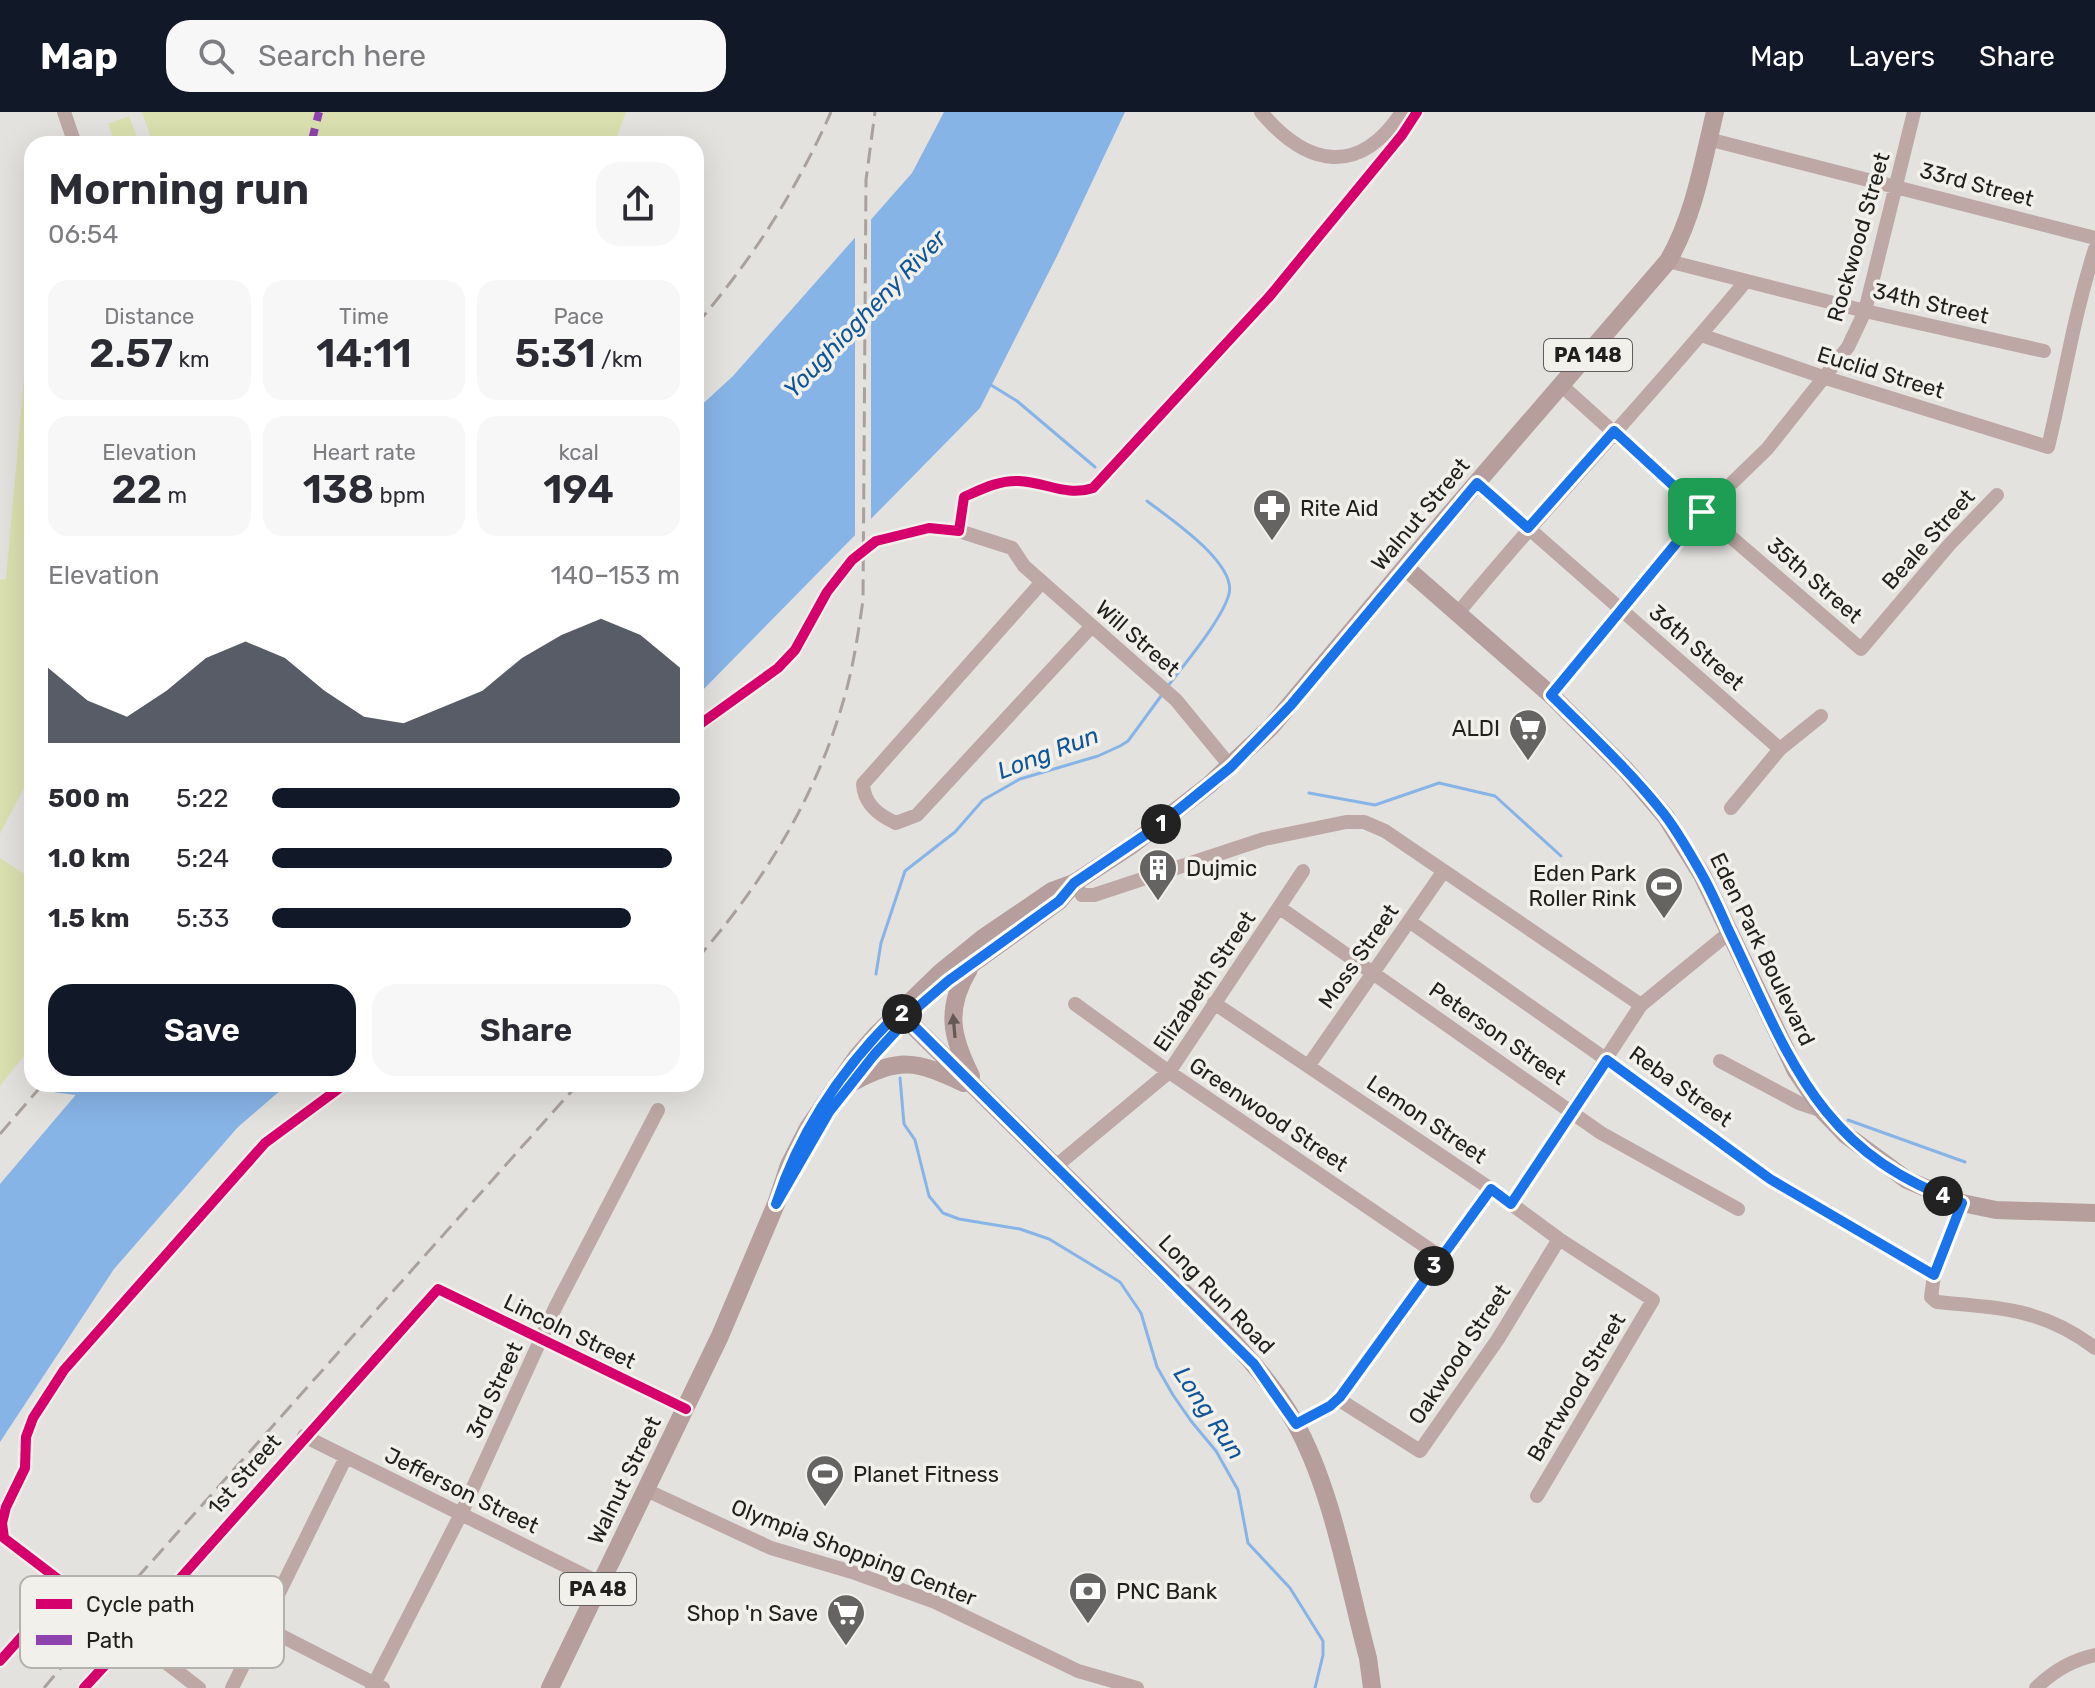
<!DOCTYPE html>
<html lang="en">
<head>
<meta charset="utf-8">
<style>
  body { margin:0; font-family:Rubik,sans-serif; background:#f7f7f7; color:#2b2b33; height:100vh; display:flex; flex-direction:column; font-size:30px; white-space:nowrap }
  * { box-sizing:border-box; margin:0 }
  p { font-size:26px; color:#7c7c81 }
  .icon { flex:none; width:44px; height:44px; fill:none; stroke:currentColor; stroke-width:2; stroke-linecap:round; stroke-linejoin:round }
  .map { position:relative; flex:1; overflow:hidden }
  .sheet { position:absolute; left:24px; top:24px; width:680px; height:956px; display:flex; flex-direction:column; background:#fff; border-radius:24px; box-shadow:0 8px 32px #0002 }
  .sheet>* { flex:none }
  .pin { position:absolute; display:grid; place-items:center; width:68px; height:68px; color:#fff; margin:-34px; border-radius:16px; box-shadow:0 4px 12px #0006 }
  .km { position:absolute; width:40px; height:40px; margin:-20px; border-radius:50%; background:#222; color:#fff; font-size:22px; line-height:40px; text-align:center }
  .round { display:grid; place-items:center; flex:none; width:84px; height:84px; border-radius:24px; background:#f7f7f7 }
  .headline { display:flex; align-items:center; justify-content:space-between; height:136px; padding:0 24px }
  h1 { font-size:44px; font-weight:600; line-height:60px }
  .figures { display:grid; grid-template-columns:repeat(3,1fr); gap:12px; height:136px; padding:8px 24px }
  .figures div { display:grid; align-content:center; border-radius:20px; background:#f7f7f7; text-align:center }
  .figures b { font-size:40px; font-weight:600 }
  .figures small { font-size:22px; font-weight:400 }
  .figures p { font-size:22px }
  .chart { height:224px; padding:16px 24px }
  .chart p { display:flex; justify-content:space-between }
  .chart svg { width:100%; height:144px; margin-top:8px; fill:#111827; opacity:.7 }
  .cta { display:flex; gap:16px; margin-top:auto; padding:16px 24px }
  .cta a { flex:1; height:92px; border-radius:24px; background:#111827; color:#fff; font-size:32px; font-weight:600; line-height:92px; text-align:center }
  .cta a+a { background:#f7f7f7; color:#2b2b33 }
  ul { padding:0 24px; list-style:none; font-size:26px }
  li { display:grid; grid-template-columns:128px 96px 1fr; align-items:center; height:60px }
  li i { height:20px; border-radius:10px; background:#111827 }
  header { display:flex; align-items:center; gap:48px; box-sizing:border-box; height:112px; padding:0 40px; background:#111827; color:#fff }
  header strong { font-size:38px }
  nav { display:flex; gap:44px; margin-inline-start:auto; font-size:28px }
  .search { width:560px; height:72px; background:#f7f7f7; display:flex; align-items:center; gap:20px; box-sizing:border-box; padding:0 28px; border-radius:24px; color:#7c7c81; font-size:30px }
  .map>svg:first-child { display:block }
  .green { fill:#dbe0b0 }
  .water { fill:#87b4e7 }
  .pier { fill:#e3e2df }
  .lines { fill:none; stroke-linecap:round; stroke-linejoin:round }
  .stream { stroke:#87b4e7; stroke-width:3 }
  .minor { stroke:#bda8a5; stroke-width:14 }
  .major { stroke:#b59e9b; stroke-width:18 }
  .rail { stroke:#aaa19e; stroke-width:3; stroke-dasharray:16 8; stroke-linecap:butt }
  .quiet { stroke:#8e44ad; stroke-width:8; stroke-dasharray:16 8; stroke-linecap:butt }
  .cycleway-casing { stroke:#f1f0eb; stroke-width:15 }
  .cycleway { stroke:#d6006c; stroke-width:10 }
  .oneway { fill:#645957 }
  .route-casing { stroke:#fff; stroke-width:16 }
  .route { stroke:#1a73e8; stroke-width:10 }
  .labels { text-anchor:middle; stroke-width:7; stroke-linejoin:round; paint-order:stroke }
  .shield { fill:#f1f0eb; stroke:#5f5e5c; stroke-width:2 }
  .shield-label { font-size:20px; font-weight:bold; fill:#21201f }
  .street-label { font-size:22px; fill:#21201f; stroke:#f1f0eb }
  .poi-label { font-size:22px; fill:#21201f; stroke:#f1f0eb; text-anchor:start }
  .water-label { font-size:24px; font-style:italic; fill:#105598; stroke:#f1f0eb }
  .key { fill:#f1f0eb; stroke:#b3b2ae; stroke-width:2 }
  .key-label { font-size:22px; fill:#21201f }
</style>
</head>
<body>
<header>
<strong>Map</strong>
<div class="search"><svg class="icon" aria-label="search" viewBox="0 0 24 24"><circle cx="10" cy="10" r="6"/><path d="M15 15l6 6"/></svg>Search here</div>
<nav><a>Map</a><a>Layers</a><a>Share</a></nav>
</header>
<div class="map">
<svg width="2095" height="1576" viewBox="0 0 2095 1576">
  <rect width="100%" height="100%" fill="#e3e2df"/>
  <path class="green" d="M142,0H626L614,32H153Z
    M129,4L140,32H116L108,12Z
    M30,199L32,660L0,722V468L6,467Z
    M0,746L32,767V934L0,974Z"/>
  <path class="water" d="M944,0H1125L1058,142L980,296L696,585V298L733,264L912,61Z
    M85,972H288L238,1015L114,1157L0,1330V1072Z"/>
  <path class="pier" d="M871,101V412L855,428V119Z"/>
  <g class="lines">
    <path class="stream" d="M991,273L1017,289L1095,355
      M1147,389C1169,406 1237,451 1229,482C1222,508 1185,551 1168,574
      M1309,681L1375,693L1439,671L1495,684L1561,744
      M876,862L881,831L905,759L955,720L983,688L1020,667L1098,644L1120,634L1128,629L1161,584
      M900,966L904,1012L915,1028L929,1084L943,1101L959,1107L1020,1117L1049,1127L1120,1170L1141,1201L1157,1255L1173,1283L1191,1309L1216,1339L1238,1378L1248,1431L1290,1476L1323,1529V1543L1315,1576
      M56,979L80,982
      M1848,1008L1965,1050"/>
    <path class="minor" d="M64,0L75,32
      M1261,0C1307,55 1359,65 1402,0
      M1708,27L2095,126
      M1668,149L1865,199L2044,239
      M1701,223L1826,266L2048,335C2064,269 2074,202 2095,137
      M1561,273L1702,400L1861,537L1949,433L1997,383
      M1477,371L1780,637
      M1042,470L863,672C864,692 878,703 896,711L917,703L1091,515
      M1458,501C1551,388 1652,283 1745,170
      M1551,583L1702,400L1767,337L1848,235L1865,199L1914,0
      M696,615L778,556L795,538L827,480L852,448L876,429L929,416L959,419L1012,436L1024,454L1176,588L1231,655
      M1731,696L1780,637L1821,604
      M1074,771L1082,783H1094L1264,727L1346,710H1364L1385,719L1641,893
      M1280,796L1601,1021L1738,1097
      M1409,809L1607,948L1770,1067L1934,1163
      M1214,891L1491,1077L1559,1127L1653,1188L1537,1384
      M1075,892L1169,960L1441,1145
      M1720,949L1799,991L1823,999
      M1309,953L1443,760
      M1056,1054L1169,960L1303,759
      M1962,1091L1934,1163L1931,1185L1937,1190C1999,1196 2043,1196 2095,1236
      M1511,1092L1641,893L1730,820
      M1338,1287L1420,1339L1498,1227L1559,1127
      M1296,1312L1330,1294L1340,1285L1491,1077
      M304,1324L600,1471
      M646,1378L771,1436L852,1460L935,1490L1078,1559L1137,1576
      M264,1515L383,1576
      M84,1576L132,1524L137,1515L438,1177L686,1297
      M199,1576L4,1426L2,1411L6,1395L25,1356L26,1325L33,1306L64,1258L265,1031L345,972
      M232,1576L346,1345
      M372,1576L461,1402L556,1194L658,998
      M2036,1576C2052,1560 2072,1548 2095,1543"/>
    <path class="major" d="M1406,456L1551,583L1625,657L1666,705L1702,763L1796,959L1823,999L1846,1023L1907,1068L1962,1091L1996,1098L2095,1101
      M969,857C945,897 951,924 971,964
      M951,867L1059,789L1070,776
      M899,900C981,981 1063,1062 1145,1143C1198,1195 1257,1245 1294,1309C1332,1375 1348,1472 1368,1546L1372,1576
      M851,971C900,945 915,948 964,971
      M550,1576L720,1224L776,1092L789,1053L808,1016L856,946L876,923L941,860L983,826L1052,779L1074,771L1132,733L1209,673L1271,615L1442,411L1668,149C1694,104 1703,50 1715,0"/>
    <path class="rail" d="M696,213C753,146 795,81 831,0
      M696,848C762,772 815,688 843,590C853,557 858,523 863,488L866,68L875,0
      M0,1022L43,972
      M44,1576L112,1494L578,972"/>
    <path class="quiet" d="M311,32L319,0"/>
    <g class="cycleway-casing">
      <path id="cycleway" d="M696,615L778,556L795,538L827,480L852,448L876,429L929,416L959,419L964,385C982,377 999,368 1019,369C1045,370 1067,385 1093,376L1269,185L1402,23L1417,0
        M0,1549L67,1474L4,1426L2,1411L6,1395L25,1356L26,1325L33,1306L64,1258L265,1031L345,972
        M84,1576L132,1524L137,1515L438,1177L686,1297"/>
    </g>
    <use href="#cycleway" class="cycleway"/>
  </g>
  <defs><path id="oneway-solid" d="M-6-.8H1V-3.2L6.5 0L1 3.2V.8H-6Z" transform="scale(2)"/></defs>
  <use class="oneway" href="#oneway-solid" transform="translate(954 914) rotate(-95)"/>
  <g class="lines">
    <g class="route-casing">
      <path id="route" d="M1702,400L1614,319L1528,416L1477,371L1291,593L1231,655L1157,715L1074,771L1059,789L948,869L918,895L874,943L829,1000L776,1092C800,1018 844,954 899,900L907,907L1254,1252L1296,1312L1330,1294L1340,1285L1491,1077L1511,1092L1607,948L1770,1067L1934,1163L1962,1091C1817,1040 1790,946 1729,819C1720,799 1711,778 1700,759C1689,740 1678,720 1664,702C1630,659 1590,622 1551,583L1702,400"/>
    </g>
    <use href="#route" class="route"/>
  </g>
  <defs>
    <g id="pharmacy-pin" transform="scale(2)"><path d="M0 17L-7.5 6A9.5 9.5 0 1 1 7.5 6Z" fill="#656462" stroke="#f1f0eb"/><path d="M-2-6h4v4h4v4h-4v4h-4v-4h-4v-4h4Z" fill="#fff"/></g>
    <g id="supermarket-pin" transform="scale(2)"><path d="M0 17L-7.5 6A9.5 9.5 0 1 1 7.5 6Z" fill="#656462" stroke="#f1f0eb"/><path d="M-6-5.5h2.5l.6 2H6L4.5 2H-2.5L-4.4-4H-6ZM-1.5 3.2a1.3 1.3 0 1 0 .1 0ZM3 3.2a1.3 1.3 0 1 0 .1 0Z" fill="#fff"/></g>
    <g id="building-pin" transform="scale(2)"><path d="M0 17L-7.5 6A9.5 9.5 0 1 1 7.5 6Z" fill="#656462" stroke="#f1f0eb"/><path d="M-4-6H4V6H1V3H-1V6H-4ZM-2.5-4.3h1.7v1.8h-1.7ZM.8-4.3h1.7v1.8H.8ZM-2.5-1h1.7V.8h-1.7ZM.8-1h1.7V.8H.8Z" fill="#fff"/></g>
    <g id="stadium-pin" transform="scale(2)"><path d="M0 17L-7.5 6A9.5 9.5 0 1 1 7.5 6Z" fill="#656462" stroke="#f1f0eb"/><path d="M0-5a6.5 5 0 1 0 0 10a6.5 5 0 1 0 0-10ZM-3.5-1.8h7v3.6h-7Z" fill="#fff"/></g>
    <g id="bank-pin" transform="scale(2)"><path d="M0 17L-7.5 6A9.5 9.5 0 1 1 7.5 6Z" fill="#656462" stroke="#f1f0eb"/><path d="M-6-4H6V4H-6ZM0-2.3a2.3 2.3 0 1 0 0 4.6a2.3 2.3 0 1 0 0-4.6Z" fill="#fff"/></g>
  </defs>
  <g fill-rule="evenodd">
    <use href="#pharmacy-pin" x="1272" y="396"/>
    <use href="#supermarket-pin" x="1528" y="616"/>
    <use href="#building-pin" x="1158" y="756"/>
    <use href="#stadium-pin" x="1664" y="774"/>
    <use href="#stadium-pin" x="825" y="1362"/>
    <use href="#bank-pin" x="1088" y="1479"/>
    <use href="#supermarket-pin" x="846" y="1501"/>
  </g>
  <g class="labels">
    <g class="shield">
      <rect x="1544" y="227" width="88" height="32" rx="6"/>
      <rect x="560" y="1461" width="76" height="32" rx="6"/>
    </g>
    <g class="shield-label">
      <text x="1588" y="250">PA 148</text>
      <text x="598" y="1484">PA 48</text>
    </g>
    <g class="street-label">
      <text transform="translate(1977 72) rotate(15)" y="8">33rd Street</text>
      <text transform="translate(1858 125) rotate(-74)" y="8">Rockwood Street</text>
      <text transform="translate(1931 191) rotate(13)" y="8">34th Street</text>
      <text transform="translate(1881 260) rotate(17)" y="8">Euclid Street</text>
      <text transform="translate(1420 402) rotate(-50)" y="8">Walnut Street</text>
      <text transform="translate(1928 427) rotate(-48)" y="8">Beale Street</text>
      <text transform="translate(1815 468) rotate(41)" y="8">35th Street</text>
      <text transform="translate(1138 526) rotate(41)" y="8">Will Street</text>
      <text transform="translate(1697 535) rotate(41)" y="8">36th Street</text>
      <text transform="translate(1763 837) rotate(64)" y="8">Eden Park Boulevard</text>
      <text transform="translate(1358 844) rotate(-55)" y="8">Moss Street</text>
      <text transform="translate(1204 869) rotate(-56)" y="8">Elizabeth Street</text>
      <text transform="translate(1498 921) rotate(35)" y="8">Peterson Street</text>
      <text transform="translate(1681 974) rotate(36)" y="8">Reba Street</text>
      <text transform="translate(1269 1002) rotate(34)" y="8">Greenwood Street</text>
      <text transform="translate(1427 1007) rotate(34)" y="8">Lemon Street</text>
      <text transform="translate(1217 1182) rotate(46)" y="8">Long Run Road</text>
      <text transform="translate(570 1219) rotate(26)" y="8">Lincoln Street</text>
      <text transform="translate(1459 1242) rotate(-56)" y="8">Oakwood Street</text>
      <text transform="translate(1576 1275) rotate(-59)" y="8">Bartwood Street</text>
      <text transform="translate(494 1278) rotate(-65)" y="8">3rd Street</text>
      <text transform="translate(244 1362) rotate(-49)" y="8">1st Street</text>
      <text transform="translate(624 1368) rotate(-64)" y="8">Walnut Street</text>
      <text transform="translate(462 1378) rotate(26)" y="8">Jefferson Street</text>
      <text transform="translate(854 1440) rotate(21)" y="8">Olympia Shopping Center</text>
    </g>
    <g class="poi-label">
      <text x="1300" y="404">Rite Aid</text>
      <text x="1500" y="624" text-anchor="end">ALDI</text>
      <text x="1186" y="764">Dujmic</text>
      <text x="1636" y="769" text-anchor="end">Eden Park<tspan x="1636" dy="25">Roller Rink</tspan></text>
      <text x="853" y="1370">Planet Fitness</text>
      <text x="1116" y="1487">PNC Bank</text>
      <text x="818" y="1509" text-anchor="end">Shop 'n Save</text>
    </g>
    <g class="water-label">
      <text transform="translate(865 202) rotate(-46)" y="8">Youghiogheny River</text>
      <text transform="translate(1048 641) rotate(-21)" y="8">Long Run</text>
      <text transform="translate(1209 1301) rotate(56)" y="8">Long Run</text>
    </g>
  </g>
  <rect x="20" y="1464" width="264" height="92" rx="12" class="key"/>
  <rect x="36" y="1487" width="36" height="10" fill="#d6006c"/>
  <rect x="36" y="1523" width="36" height="10" fill="#8e44ad"/>
  <g class="key-label">
    <text x="86" y="1500">Cycle path</text>
    <text x="86" y="1536">Path</text>
  </g>
</svg>
<div class="pin" style="left:1702px;top:400px;background:#1e9e55"><svg class="icon" aria-label="arrive" viewBox="0 0 24 24"><path d="M6 21V4h12l-3 4 3 4H6"/></svg></div>
<b class="km" style="left:1161px;top:712px">1</b>
<b class="km" style="left:902px;top:902px">2</b>
<b class="km" style="left:1434px;top:1154px">3</b>
<b class="km" style="left:1943px;top:1084px">4</b>
<section class="sheet">
<div class="headline"><div><h1>Morning run</h1><p>06:54</p></div><a class="round"><svg class="icon" aria-label="share" viewBox="0 0 24 24"><path d="M12 15V3M7 8l5-5 5 5M5 13v7h14v-7"/></svg></a></div>
<div class="figures">
<div><p>Distance</p><b>2.57<small> km</small></b></div>
<div><p>Time</p><b>14:11</b></div>
<div><p>Pace</p><b>5:31<small> /km</small></b></div>
</div>
<div class="figures">
<div><p>Elevation</p><b>22<small> m</small></b></div>
<div><p>Heart rate</p><b>138<small> bpm</small></b></div>
<div><p>kcal</p><b>194</b></div>
</div>
<div class="chart"><p><span>Elevation</span>140–153 m</p>
<svg viewBox="0 0 160 44" preserveAspectRatio="none"><path d="M0 44V21L10 31L20 36L30 28L40 18L50 13L60 18L70 28L80 36L90 38L100 33L110 28L120 18L130 11L140 6L150 11L160 21V44z"/></svg>
</div>
<ul>
<li><b>500 m</b>5:22<i style="width:100%"></i></li>
<li><b>1.0 km</b>5:24<i style="width:98%"></i></li>
<li><b>1.5 km</b>5:33<i style="width:88%"></i></li>
</ul>
<div class="cta"><a>Save</a><a>Share</a></div>
</section>
</div>
</body>
</html>
